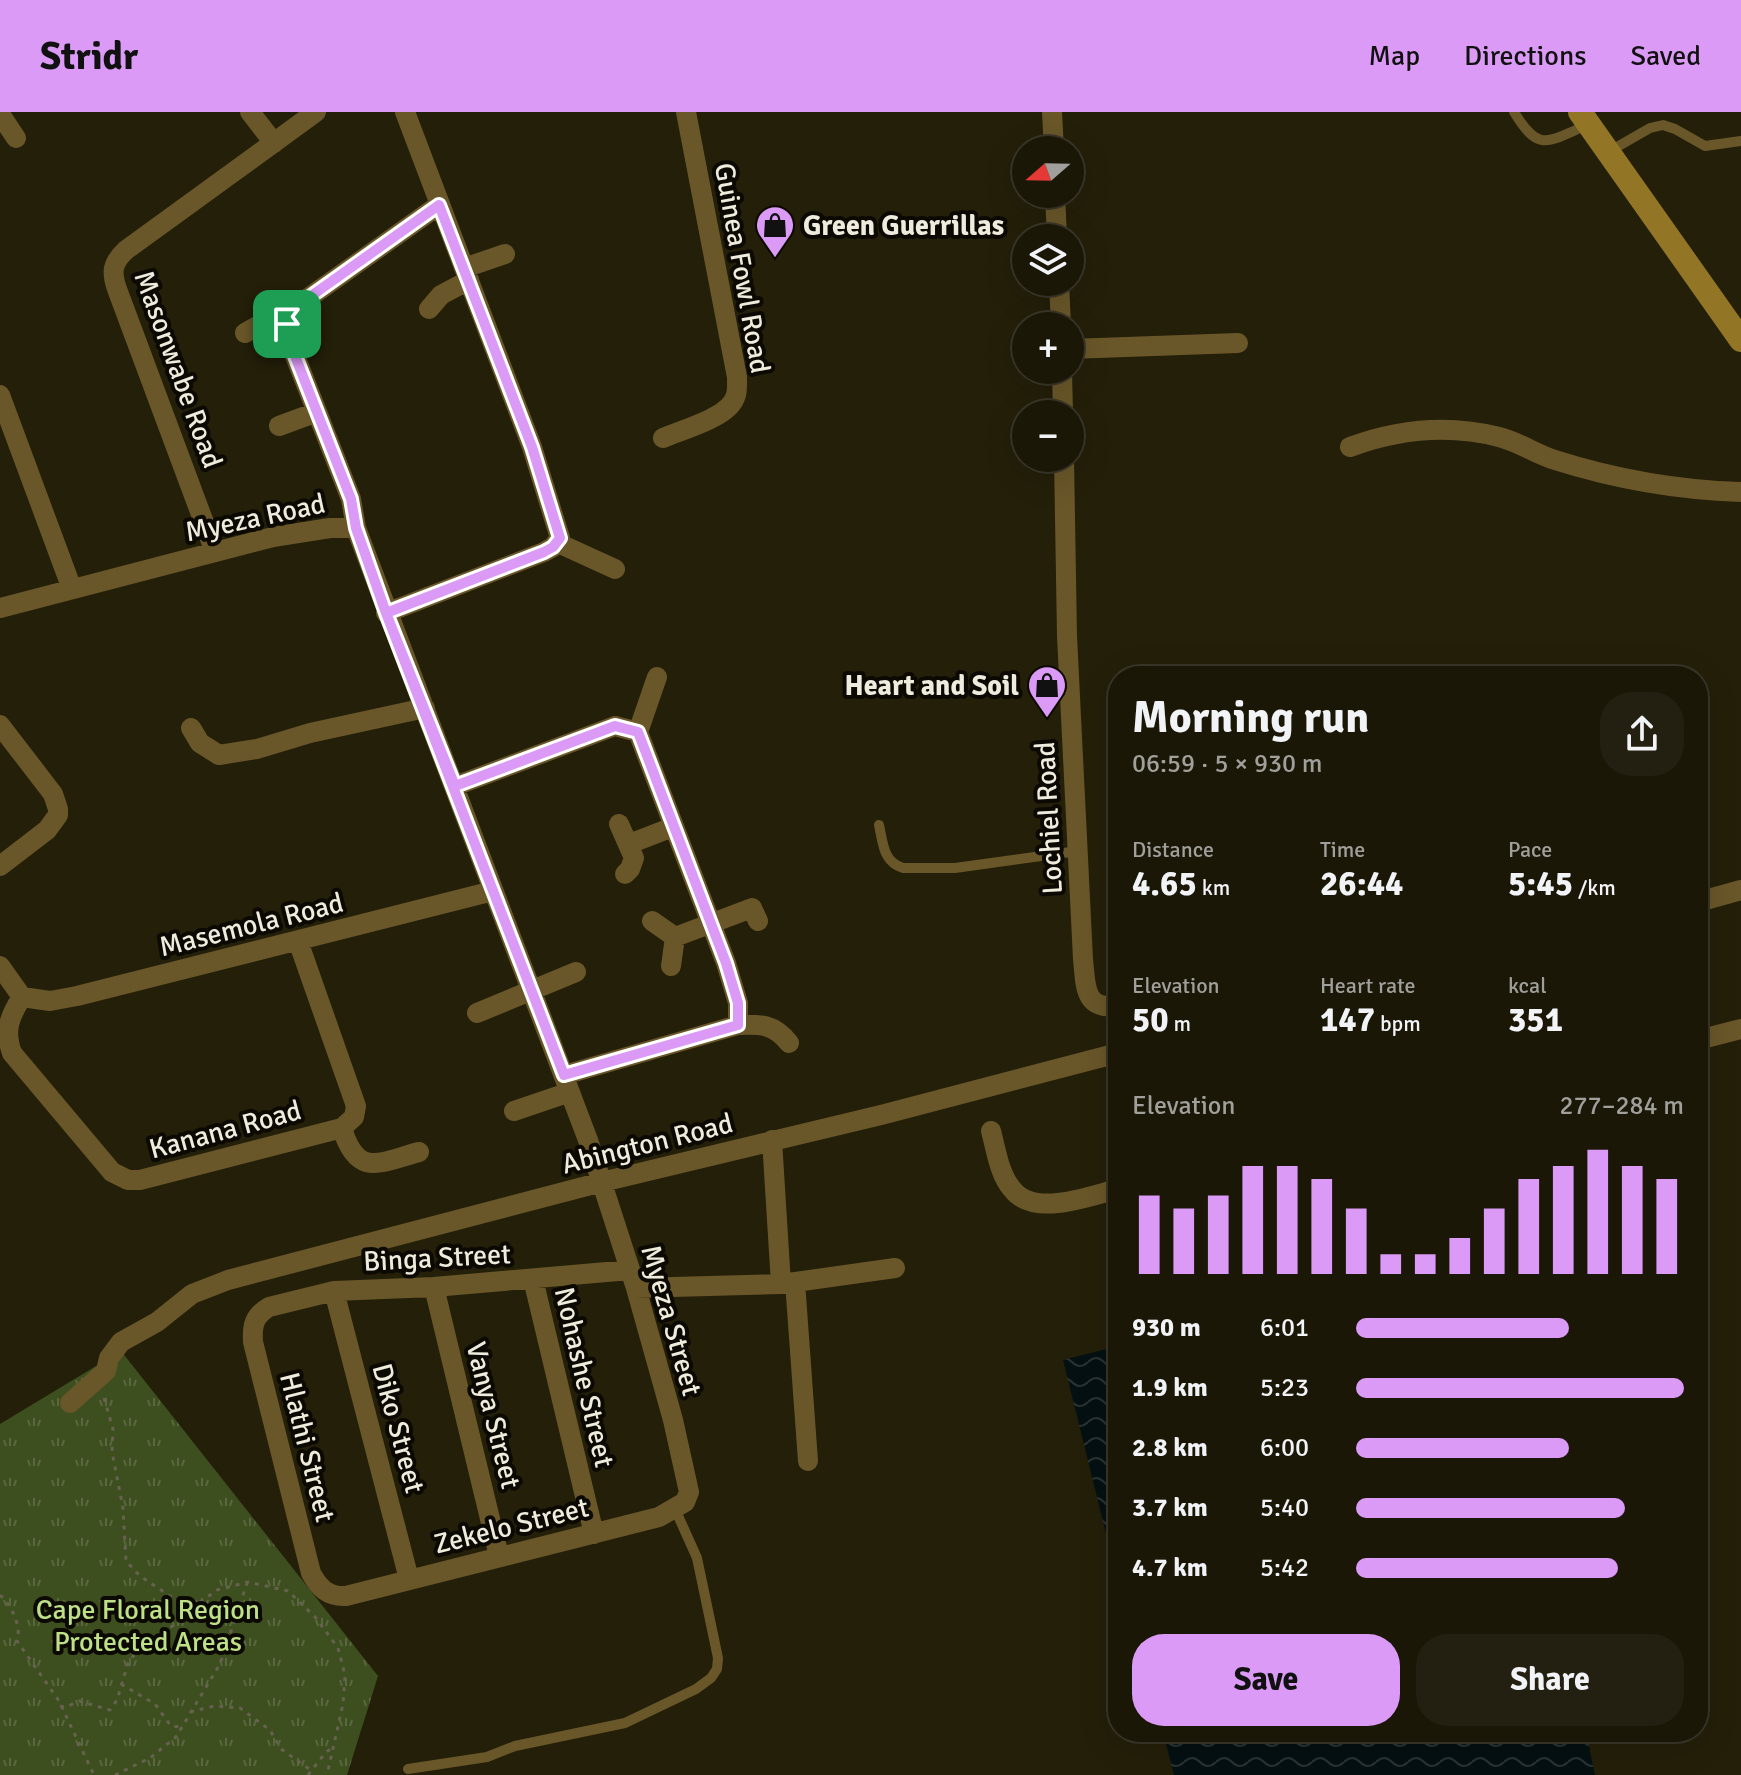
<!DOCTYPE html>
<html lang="en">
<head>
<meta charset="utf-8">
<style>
  body { margin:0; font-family:Signika,sans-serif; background:#242011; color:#f1f3f6; height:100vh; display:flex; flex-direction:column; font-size:30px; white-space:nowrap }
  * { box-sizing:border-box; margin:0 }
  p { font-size:26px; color:#a09f9b }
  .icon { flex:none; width:44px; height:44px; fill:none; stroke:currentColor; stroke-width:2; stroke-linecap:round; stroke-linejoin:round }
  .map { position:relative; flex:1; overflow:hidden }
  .drawer { position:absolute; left:1108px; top:554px; width:600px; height:1076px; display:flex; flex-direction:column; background:#1b1707; border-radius:32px; box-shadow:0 8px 32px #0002,0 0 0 2px #393628 }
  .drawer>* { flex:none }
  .needle { width:52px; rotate:250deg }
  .controls { position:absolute; left:1012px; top:24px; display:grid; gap:16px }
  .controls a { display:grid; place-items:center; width:72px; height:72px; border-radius:50%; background:#1b1707; box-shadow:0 8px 32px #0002,0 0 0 2px #393628; font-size:40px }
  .pin { position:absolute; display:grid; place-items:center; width:68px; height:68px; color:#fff; margin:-34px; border-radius:16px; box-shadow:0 4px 12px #0006 }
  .round { display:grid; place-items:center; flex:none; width:84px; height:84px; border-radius:32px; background:#242011 }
  .headline { display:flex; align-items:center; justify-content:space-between; height:136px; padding:0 24px }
  h1 { font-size:44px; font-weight:800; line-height:60px }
  .metrics { display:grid; grid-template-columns:repeat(3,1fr); gap:12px; height:136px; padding:8px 24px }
  .metrics div { display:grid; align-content:center }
  .metrics b { font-size:34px; font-weight:800 }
  .metrics small { font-size:22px; font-weight:400 }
  .metrics p { font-size:22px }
  .chart { height:224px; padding:16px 24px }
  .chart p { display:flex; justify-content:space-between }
  .chart svg { width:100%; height:144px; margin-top:8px; stroke:#da9af6; stroke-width:6 }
  .action { display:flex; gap:16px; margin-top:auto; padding:16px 24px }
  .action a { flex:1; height:92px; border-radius:32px; background:#da9af6; color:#111; font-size:32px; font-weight:800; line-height:92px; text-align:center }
  .action a+a { background:#242011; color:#f1f3f6 }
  ul { padding:0 24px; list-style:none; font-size:26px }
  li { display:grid; grid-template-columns:128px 96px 1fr; align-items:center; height:60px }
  li i { height:20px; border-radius:10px; background:#da9af6 }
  header { display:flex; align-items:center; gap:48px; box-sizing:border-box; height:112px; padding:0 40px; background:#da9af6; color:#111 }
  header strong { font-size:38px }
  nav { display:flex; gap:44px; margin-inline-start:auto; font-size:28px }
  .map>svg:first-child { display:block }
  .park { fill:url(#park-tufts) }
  .water { fill:url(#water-waves) }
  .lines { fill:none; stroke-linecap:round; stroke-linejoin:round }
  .path { stroke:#67624f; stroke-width:3; stroke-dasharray:4 6; stroke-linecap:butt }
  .lane { stroke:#695729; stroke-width:10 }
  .street { stroke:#695729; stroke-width:20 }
  .secondary { stroke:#937625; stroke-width:24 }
  .route-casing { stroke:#fff; stroke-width:16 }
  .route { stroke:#da9af6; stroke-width:10 }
  .labels { text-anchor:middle; stroke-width:8; stroke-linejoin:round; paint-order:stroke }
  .poi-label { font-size:28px; font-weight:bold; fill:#efecde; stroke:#0b0902; text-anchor:start }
  .street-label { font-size:28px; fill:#efecde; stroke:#0b0902 }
  .park-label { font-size:28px; fill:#bee086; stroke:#0b0902 }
</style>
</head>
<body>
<header>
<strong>Stridr</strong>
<nav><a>Map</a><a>Directions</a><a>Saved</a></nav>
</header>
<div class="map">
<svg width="1741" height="1663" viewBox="0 0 1741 1663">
  <defs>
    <pattern id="park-tufts" width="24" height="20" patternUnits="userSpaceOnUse" patternTransform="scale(2)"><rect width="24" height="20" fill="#3d4e1f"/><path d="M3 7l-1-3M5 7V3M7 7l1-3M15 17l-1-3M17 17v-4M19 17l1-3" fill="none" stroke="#59683f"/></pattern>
    <pattern id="water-waves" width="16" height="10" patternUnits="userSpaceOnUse" patternTransform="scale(2)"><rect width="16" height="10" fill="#051012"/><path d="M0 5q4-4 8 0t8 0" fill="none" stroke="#2a3334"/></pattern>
  </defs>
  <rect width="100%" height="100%" fill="#241f09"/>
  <path class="park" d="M121,1239L378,1564L347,1663H0V1312Z"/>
  <path class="water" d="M1118,1234V1470L1063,1248Z
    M1163,1620H1586L1595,1663H1174Z"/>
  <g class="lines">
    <path class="path" d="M104,1286L113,1317L112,1340L123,1396L126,1449L140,1464L179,1490L194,1494
      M0,1483C11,1493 22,1514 17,1529L59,1589L94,1663
      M121,1572L155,1592L171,1614L181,1615
      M60,1594L66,1595L79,1589L110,1598L117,1588L128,1551L134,1543L149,1535L165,1518L184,1508L190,1497L217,1478L248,1470L288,1479L316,1506L338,1536L345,1563L343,1592L327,1663
      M190,1600L214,1594L240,1596L270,1618L281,1637L312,1659
      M115,1663L150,1646L176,1625L220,1552L247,1471
      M308,1663L326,1640L334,1635"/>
    <path class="lane" d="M1514,0C1539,41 1547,30 1587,13
      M1610,39L1650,16L1663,13L1675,17L1705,34L1741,29
      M879,713C883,731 883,750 903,756H955L1078,739
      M408,1657L487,1645L515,1634L625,1611L696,1577L711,1566L717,1557L718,1546L697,1446L675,1397"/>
    <path class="street" d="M250,0L274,31
      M1052,0L1054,38
      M0,2L16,26
      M1055,82L1057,126
      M464,156L505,142
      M1059,170L1061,214
      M429,197L441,183L469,168
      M245,221L266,209L290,202
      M1070,237L1238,231
      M1062,258L1063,302
      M0,283L72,477
      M279,314L317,300
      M663,326C682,318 721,307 732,291C738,283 737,275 737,265L686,0
      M1350,335C1399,317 1448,312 1499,325C1519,330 1536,342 1555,348C1615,367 1678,378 1741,380
      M1064,346L1067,524L1083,847C1086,874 1083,898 1118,894
      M356,416L351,387L288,226L287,212L297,194L439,93
      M558,431L615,457
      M215,440L117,177C111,160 112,151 126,138L316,0
      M0,496L273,425L330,416H356L588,1028L636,1176L673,1308L689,1380L685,1390L659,1405L346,1484C328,1485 319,1476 311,1461L253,1230C252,1213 254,1204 269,1195L334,1179L434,1175L630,1158
      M386,501L544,440L553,435L560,426L532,335L405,0
      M0,613L53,682L58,697V703L47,718L0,754
      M191,616L200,631L219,643L257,637L310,621L425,596
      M638,620L657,565
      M455,674L615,614L638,620L726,851L738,891V913L564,963
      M619,712L634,746L630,757L625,762
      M629,732L673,715
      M1698,790L1741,778
      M652,809L675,825
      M675,825L752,796L758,809
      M298,829L356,994L354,1005L342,1016L140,1068H128L112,1060L12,941C4,919 9,905 22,885L50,889L77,884L493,779
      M0,854L22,885
      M671,854L675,825
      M477,901L576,860
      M738,913C761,912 774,912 789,931
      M1698,928L1741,917
      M514,999L570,980
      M342,1016C357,1066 379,1051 419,1040
      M991,1019C996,1037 999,1062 1012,1077C1034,1106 1089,1084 1118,1077
      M772,1028L781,1172
      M533,1167L594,1422
      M795,1170L808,1349
      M434,1175L499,1444
      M636,1176L781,1172L895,1156
      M334,1179L409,1467
      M70,1291L106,1259L109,1246L121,1230L157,1210L192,1182L228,1168L602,1070L881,1003L1118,941"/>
    <path class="secondary" d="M1580,0L1741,228"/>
  </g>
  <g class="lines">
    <g class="route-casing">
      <path id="route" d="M287,212L288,226L351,387L356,416L386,501L564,963L738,913V891L726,851L638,620L615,614L455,674L386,501L544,440L553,435L560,426L532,335L439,93L297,194L287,212"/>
    </g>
    <use href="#route" class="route"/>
  </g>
  <defs>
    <g id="shop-pin" transform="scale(2)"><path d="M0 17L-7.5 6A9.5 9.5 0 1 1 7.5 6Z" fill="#da9af6" stroke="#0b0902"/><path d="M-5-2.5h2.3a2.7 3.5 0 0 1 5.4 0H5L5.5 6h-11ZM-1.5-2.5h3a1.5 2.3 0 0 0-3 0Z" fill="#111"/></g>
  </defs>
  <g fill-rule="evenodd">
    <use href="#shop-pin" x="775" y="113"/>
    <use href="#shop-pin" x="1047" y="573"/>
  </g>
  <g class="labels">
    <g class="poi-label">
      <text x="803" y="123">Green Guerrillas</text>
      <text x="1019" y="583" text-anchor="end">Heart and Soil</text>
    </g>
    <g class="street-label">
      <text transform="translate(743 156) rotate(80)" y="10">Guinea Fowl Road</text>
      <text transform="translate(179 257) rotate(70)" y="10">Masonwabe Road</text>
      <text transform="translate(255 405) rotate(-12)" y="10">Myeza Road</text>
      <text transform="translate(1048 706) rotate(-93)" y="10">Lochiel Road</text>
      <text transform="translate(251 812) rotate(-14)" y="10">Masemola Road</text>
      <text transform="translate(225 1017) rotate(-15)" y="10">Kanana Road</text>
      <text transform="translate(647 1031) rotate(-14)" y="10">Abington Road</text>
      <text transform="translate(437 1145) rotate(-3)" y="10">Binga Street</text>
      <text transform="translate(672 1208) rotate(74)" y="10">Myeza Street</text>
      <text transform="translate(585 1265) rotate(77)" y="10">Nohashe Street</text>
      <text transform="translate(494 1303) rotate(76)" y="10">Vanya Street</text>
      <text transform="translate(399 1316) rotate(75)" y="10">Diko Street</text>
      <text transform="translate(308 1335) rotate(76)" y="10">Hlathi Street</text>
      <text transform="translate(511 1413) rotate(-14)" y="10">Zekelo Street</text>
    </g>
    <g class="park-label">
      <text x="148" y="1507">Cape Floral Region<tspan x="148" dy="32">Protected Areas</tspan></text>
    </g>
  </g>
</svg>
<div class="controls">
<a><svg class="needle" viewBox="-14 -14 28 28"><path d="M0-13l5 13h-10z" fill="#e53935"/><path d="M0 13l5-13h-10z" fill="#a09f9b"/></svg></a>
<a><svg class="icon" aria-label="layers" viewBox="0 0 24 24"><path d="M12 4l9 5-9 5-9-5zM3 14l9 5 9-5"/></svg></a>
<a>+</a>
<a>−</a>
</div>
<div class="pin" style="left:287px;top:212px;background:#1e9e55"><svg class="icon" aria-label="arrive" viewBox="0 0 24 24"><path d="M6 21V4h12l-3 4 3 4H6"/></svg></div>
<section class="drawer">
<div class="headline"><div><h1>Morning run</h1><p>06:59 · 5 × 930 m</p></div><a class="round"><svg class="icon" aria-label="share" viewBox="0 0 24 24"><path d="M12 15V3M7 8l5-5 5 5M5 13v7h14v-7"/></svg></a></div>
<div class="metrics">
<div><p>Distance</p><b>4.65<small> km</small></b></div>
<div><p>Time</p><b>26:44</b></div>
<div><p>Pace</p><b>5:45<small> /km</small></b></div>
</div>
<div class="metrics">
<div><p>Elevation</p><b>50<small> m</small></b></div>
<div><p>Heart rate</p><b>147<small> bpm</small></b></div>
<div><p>kcal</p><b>351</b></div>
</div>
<div class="chart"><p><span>Elevation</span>277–284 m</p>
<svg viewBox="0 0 160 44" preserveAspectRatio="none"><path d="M5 44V20M15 44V24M25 44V20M35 44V11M45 44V11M55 44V15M65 44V24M75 44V38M85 44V38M95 44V33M105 44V24M115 44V15M125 44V11M135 44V6M145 44V11M155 44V15"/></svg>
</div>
<ul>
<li><b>930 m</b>6:01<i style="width:65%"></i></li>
<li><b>1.9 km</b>5:23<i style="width:100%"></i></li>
<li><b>2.8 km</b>6:00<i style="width:65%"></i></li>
<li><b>3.7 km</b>5:40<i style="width:82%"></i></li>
<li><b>4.7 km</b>5:42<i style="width:80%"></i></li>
</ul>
<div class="action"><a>Save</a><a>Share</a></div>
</section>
</div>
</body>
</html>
